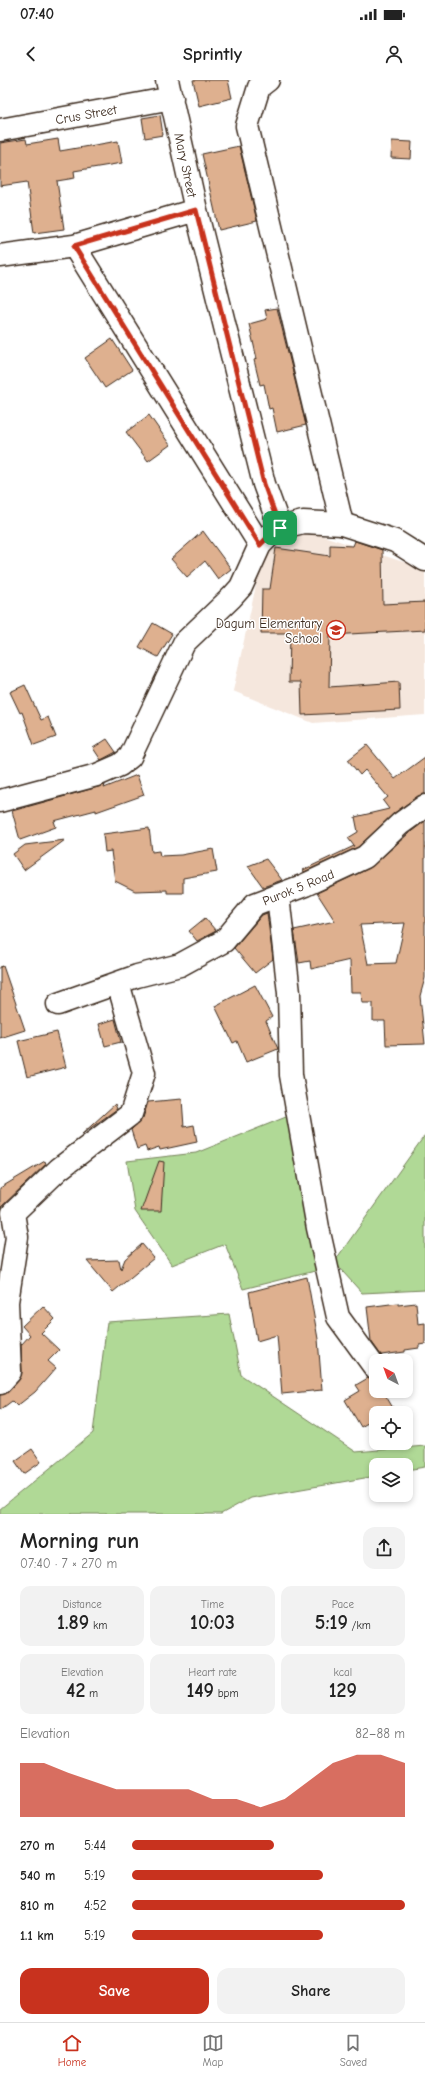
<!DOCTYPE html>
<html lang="en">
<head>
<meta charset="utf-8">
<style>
  body { margin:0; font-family:"Comic Neue",sans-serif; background:#f2f2f2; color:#222; height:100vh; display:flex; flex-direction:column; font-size:15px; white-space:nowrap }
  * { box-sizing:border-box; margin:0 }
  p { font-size:13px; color:#767676 }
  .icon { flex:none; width:22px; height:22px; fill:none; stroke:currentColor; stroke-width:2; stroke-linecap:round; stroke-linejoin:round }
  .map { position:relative; height:1434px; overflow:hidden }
  .panel { display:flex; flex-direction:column; background:#fff; flex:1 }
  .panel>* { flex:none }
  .needle { width:26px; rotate:319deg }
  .fabs { position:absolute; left:369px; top:1274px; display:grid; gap:8px }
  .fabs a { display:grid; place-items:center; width:44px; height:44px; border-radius:8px; background:#fff; box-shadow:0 2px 6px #0003; font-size:20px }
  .pin { position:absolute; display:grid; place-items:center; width:34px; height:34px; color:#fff; margin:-17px; border-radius:8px; box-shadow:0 2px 6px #0006 }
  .round { display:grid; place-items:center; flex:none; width:42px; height:42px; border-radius:12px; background:#f2f2f2 }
  .summary { display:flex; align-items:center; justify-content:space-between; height:68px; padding:0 20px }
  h1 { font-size:22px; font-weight:800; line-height:30px }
  .figures { display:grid; grid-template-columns:repeat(3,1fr); gap:6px; height:68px; padding:4px 20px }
  .figures div { display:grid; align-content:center; border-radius:10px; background:#f2f2f2; text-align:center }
  .figures b { font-size:20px; font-weight:800 }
  .figures small { font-size:11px; font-weight:400 }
  .figures p { font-size:11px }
  .chart { height:112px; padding:8px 20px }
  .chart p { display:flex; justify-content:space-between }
  .chart svg { width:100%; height:72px; margin-top:4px; fill:#c8321e; opacity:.7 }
  .primary-button { display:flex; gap:8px; margin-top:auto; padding:8px 20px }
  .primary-button a { flex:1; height:46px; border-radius:12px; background:#c8321e; color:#fff; font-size:16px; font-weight:800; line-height:46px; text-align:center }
  .primary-button a+a { background:#f2f2f2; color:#222 }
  ul { padding:0 20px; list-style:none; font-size:13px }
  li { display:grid; grid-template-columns:64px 48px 1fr; align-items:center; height:30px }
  li i { height:10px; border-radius:5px; background:#c8321e }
  .status { display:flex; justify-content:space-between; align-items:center; height:28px; padding:0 20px; background:#fff; direction:ltr }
  .status svg { height:11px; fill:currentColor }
  header { display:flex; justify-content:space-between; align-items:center; height:52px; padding:0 20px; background:#fff; font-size:18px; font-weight:800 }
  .menu { display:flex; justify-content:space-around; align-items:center; height:56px; border-top:1px solid #e0e0e0; background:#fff; font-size:11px; color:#767676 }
  .menu a { display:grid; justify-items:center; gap:2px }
  .menu .on { color:#c8321e }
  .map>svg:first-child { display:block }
  .built { fill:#f5e7dd }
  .green { fill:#b0d996; stroke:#76825a }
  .building { fill:#deb08f; stroke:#3b2a1e; fill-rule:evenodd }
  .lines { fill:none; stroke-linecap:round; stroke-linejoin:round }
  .street-casing { stroke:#3b2a1e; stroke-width:25 }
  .secondary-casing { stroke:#3b2a1e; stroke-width:25 }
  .street { stroke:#fff; stroke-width:22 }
  .secondary { stroke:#fff; stroke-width:22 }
  .route-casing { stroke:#fff; stroke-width:8 }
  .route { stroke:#c8321e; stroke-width:5 }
  .labels { text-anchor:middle; stroke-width:3; stroke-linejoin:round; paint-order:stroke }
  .street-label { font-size:13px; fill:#3b2a1e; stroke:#fff }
  .poi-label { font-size:13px; fill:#3b2a1e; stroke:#fff; text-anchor:end }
</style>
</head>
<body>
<div class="status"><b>07:40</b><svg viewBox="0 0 49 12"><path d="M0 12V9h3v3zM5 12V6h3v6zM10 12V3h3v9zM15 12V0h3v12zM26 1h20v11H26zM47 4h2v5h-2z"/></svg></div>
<header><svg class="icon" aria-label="back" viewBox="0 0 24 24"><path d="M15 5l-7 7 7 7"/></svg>Sprintly<svg class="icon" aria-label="person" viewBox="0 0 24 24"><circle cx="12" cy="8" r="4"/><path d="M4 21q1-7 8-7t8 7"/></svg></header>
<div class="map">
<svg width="425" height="1434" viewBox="0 0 425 1434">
  <rect width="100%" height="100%" fill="#fff"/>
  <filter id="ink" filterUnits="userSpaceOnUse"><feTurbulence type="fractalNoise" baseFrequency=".025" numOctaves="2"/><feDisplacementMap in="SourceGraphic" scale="8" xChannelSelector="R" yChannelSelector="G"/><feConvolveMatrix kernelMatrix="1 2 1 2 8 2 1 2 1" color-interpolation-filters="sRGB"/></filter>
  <g filter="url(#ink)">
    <path class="built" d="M305,450L425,489V635L313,643L233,611L260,487L275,461Z"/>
    <path class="green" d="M291,1035L319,1190L243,1209L225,1164L172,1185L135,1131L127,1081L196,1073Z
      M425,1055V1210L362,1213L334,1182Z
      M229,1234L241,1295L356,1372L425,1366V1387L406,1390V1385H376V1396L250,1418L221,1434H0V1429L93,1353L107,1242Z"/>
    <path class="building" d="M193,0H228L232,18L199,26Z
      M160,35L163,55L145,58L142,38Z
      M26,59L27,64L58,59L60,71L118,61L122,83L74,91L75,98L57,101L64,149L34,153L27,102L0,106V63Z
      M392,61L412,62L411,79L391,78Z
      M239,66L257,141L219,150L202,74Z
      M277,228L306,345L277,352L272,328L269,329L264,304L260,305L254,280L257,279L249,244L267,239L265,230Z
      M112,259L132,290L105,308L85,278Z
      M149,335L170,365L148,381L126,352Z
      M203,451L231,489L218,499L205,481L187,497L171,479Z
      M355,461L382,470L383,524L425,522V550L330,555L329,607L399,602L400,630L302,635L301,602H289L290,553H261L262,509H270L276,468L330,476V465L353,466Z
      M153,543L172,554L158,577L139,567Z
      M25,605L41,640L48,637L56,657L34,665L22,632L20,633L10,612Z
      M107,659L116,672L101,680L93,668Z
      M367,665L395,699L425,677V714L418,716L393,734L358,767L304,792L303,790L354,766L348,758L358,752L355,737L389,729L383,721L388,717L365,690L360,695L348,680Z
      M137,695L144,715L96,732V730L54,741L56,747L20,760L12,731L105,705L104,708Z
      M425,741V898L420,916L425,964L386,965L385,941H373V923H362L361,912H351L350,880L311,889L310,881L299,883L294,850L335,841L317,813L370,788L408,754ZM405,843L396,883L368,884L360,845Z
      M149,748L152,772L159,771L160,776L181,775L213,769L217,792L183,798V813H167V810L135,811L115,801L111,771L105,772L103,754Z
      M65,760L24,790L13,774L25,765Z
      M266,779L282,800L263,807L248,786Z
      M267,833L273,879L255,893L234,868L262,835Z
      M205,838L216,851L197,861L189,851Z
      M3,886L25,950L0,958V887Z
      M255,905L272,937L266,941L278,969L246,982L237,961L233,963L215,926Z
      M115,939L121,962L105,966L99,944Z
      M57,952L66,987L27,997L18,961Z
      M182,1019L184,1047L194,1045L197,1062L160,1070L159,1067L147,1071L145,1066L137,1069L131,1050L143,1038L148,1022Z
      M115,1024L117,1029L81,1055Z
      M45,1081L46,1084L0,1128V1108Z
      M159,1081L164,1082L161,1131H141Z
      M142,1164L154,1178L113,1212L87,1181L119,1180L121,1189L125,1179Z
      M307,1197L318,1259L322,1310L282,1314L277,1255L257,1261L249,1212Z
      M398,1223V1225L416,1223L418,1244L425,1243V1264L419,1265V1268L405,1270V1272L381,1275L371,1261L367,1227Z
      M43,1226L55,1239L41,1253L59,1270L48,1281L56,1288L35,1312L17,1326L12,1321L0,1330V1315L9,1311L19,1300L22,1292L21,1265L30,1255L22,1246Z
      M368,1298L376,1301V1311H383L393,1328L385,1333H376V1338L361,1347L345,1320L360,1311L356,1305Z
      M32,1369L41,1382L24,1394L15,1381Z"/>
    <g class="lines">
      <g class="street-casing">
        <path id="street" d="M167,0L196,130L264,404L280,448
          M268,0L259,7L247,46L342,444
          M0,50L172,18
          M74,166L260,465
          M0,176L74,166L196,130
          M278,816L289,913L291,995L318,1148L338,1237L376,1289
          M58,924L137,896L180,885L224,861L255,824L305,805L365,777L400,744L425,726
          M0,1303L10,1292L7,1222L17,1157L13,1133L59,1089L131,1034L144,993L118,903"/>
      </g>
      <g class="secondary-casing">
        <path id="secondary" d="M0,721L97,695L120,685L130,677L184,563L232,517L241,507L260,465L271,454L280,448L303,442L342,444L395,461L425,480"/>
      </g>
      <use href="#street" class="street"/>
      <use href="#secondary" class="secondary"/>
    </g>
  </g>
  <g class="lines" filter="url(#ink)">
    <g class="route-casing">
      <path id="route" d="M196,130L264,404L280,448L271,454L260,465L74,166Z"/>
    </g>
    <use href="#route" class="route"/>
  </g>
  <defs>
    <g id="school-ring" transform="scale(1)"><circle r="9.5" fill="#fff" stroke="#c8321e" stroke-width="1.5"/><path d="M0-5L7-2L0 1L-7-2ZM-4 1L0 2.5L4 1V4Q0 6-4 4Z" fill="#c8321e"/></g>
  </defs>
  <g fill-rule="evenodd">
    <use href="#school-ring" x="336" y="550"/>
  </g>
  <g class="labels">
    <g class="street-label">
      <text transform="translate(86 34) rotate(-10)" y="5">Crus Street</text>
      <text transform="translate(186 85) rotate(78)" y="5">Mary Street</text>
      <text transform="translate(298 807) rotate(-22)" y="5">Purok 5 Road</text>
    </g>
    <g class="poi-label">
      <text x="322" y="548">Dagum Elementary<tspan x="322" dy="15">School</tspan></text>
    </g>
  </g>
</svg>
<div class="fabs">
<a><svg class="needle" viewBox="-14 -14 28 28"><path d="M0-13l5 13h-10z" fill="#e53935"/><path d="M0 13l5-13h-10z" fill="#767676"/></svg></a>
<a><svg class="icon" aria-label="locate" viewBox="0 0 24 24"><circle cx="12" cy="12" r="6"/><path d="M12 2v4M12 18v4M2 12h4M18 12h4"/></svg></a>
<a><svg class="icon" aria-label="layers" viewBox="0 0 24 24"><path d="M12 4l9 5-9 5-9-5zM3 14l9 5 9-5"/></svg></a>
</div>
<div class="pin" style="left:280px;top:448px;background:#1e9e55"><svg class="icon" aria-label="arrive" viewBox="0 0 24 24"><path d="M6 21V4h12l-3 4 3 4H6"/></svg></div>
</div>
<section class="panel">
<div class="summary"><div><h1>Morning run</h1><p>07:40 · 7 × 270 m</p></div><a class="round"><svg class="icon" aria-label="share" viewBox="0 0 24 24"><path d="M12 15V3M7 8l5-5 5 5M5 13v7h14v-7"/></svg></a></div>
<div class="figures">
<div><p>Distance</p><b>1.89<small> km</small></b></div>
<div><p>Time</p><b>10:03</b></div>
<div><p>Pace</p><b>5:19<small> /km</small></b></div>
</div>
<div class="figures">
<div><p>Elevation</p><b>42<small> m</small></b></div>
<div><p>Heart rate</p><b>149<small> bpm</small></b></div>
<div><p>kcal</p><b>129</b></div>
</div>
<div class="chart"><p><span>Elevation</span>82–88 m</p>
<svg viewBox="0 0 160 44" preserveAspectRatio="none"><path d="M0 44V11L10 11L20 17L30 22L40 27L50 27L60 27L70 27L80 33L90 33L100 38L110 33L120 22L130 11L140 6L150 6L160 11V44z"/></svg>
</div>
<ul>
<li><b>270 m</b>5:44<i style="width:52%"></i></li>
<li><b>540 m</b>5:19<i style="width:70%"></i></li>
<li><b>810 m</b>4:52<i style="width:100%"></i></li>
<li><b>1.1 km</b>5:19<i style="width:70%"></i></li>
</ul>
<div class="primary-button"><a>Save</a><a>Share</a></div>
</section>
<nav class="menu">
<a class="on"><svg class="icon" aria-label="home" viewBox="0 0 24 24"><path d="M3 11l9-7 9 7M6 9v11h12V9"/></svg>Home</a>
<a><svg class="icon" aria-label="map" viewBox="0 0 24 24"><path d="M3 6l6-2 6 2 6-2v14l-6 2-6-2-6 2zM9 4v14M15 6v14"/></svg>Map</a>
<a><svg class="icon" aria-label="saved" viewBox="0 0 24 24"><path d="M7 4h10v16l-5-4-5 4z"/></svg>Saved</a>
</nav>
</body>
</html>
